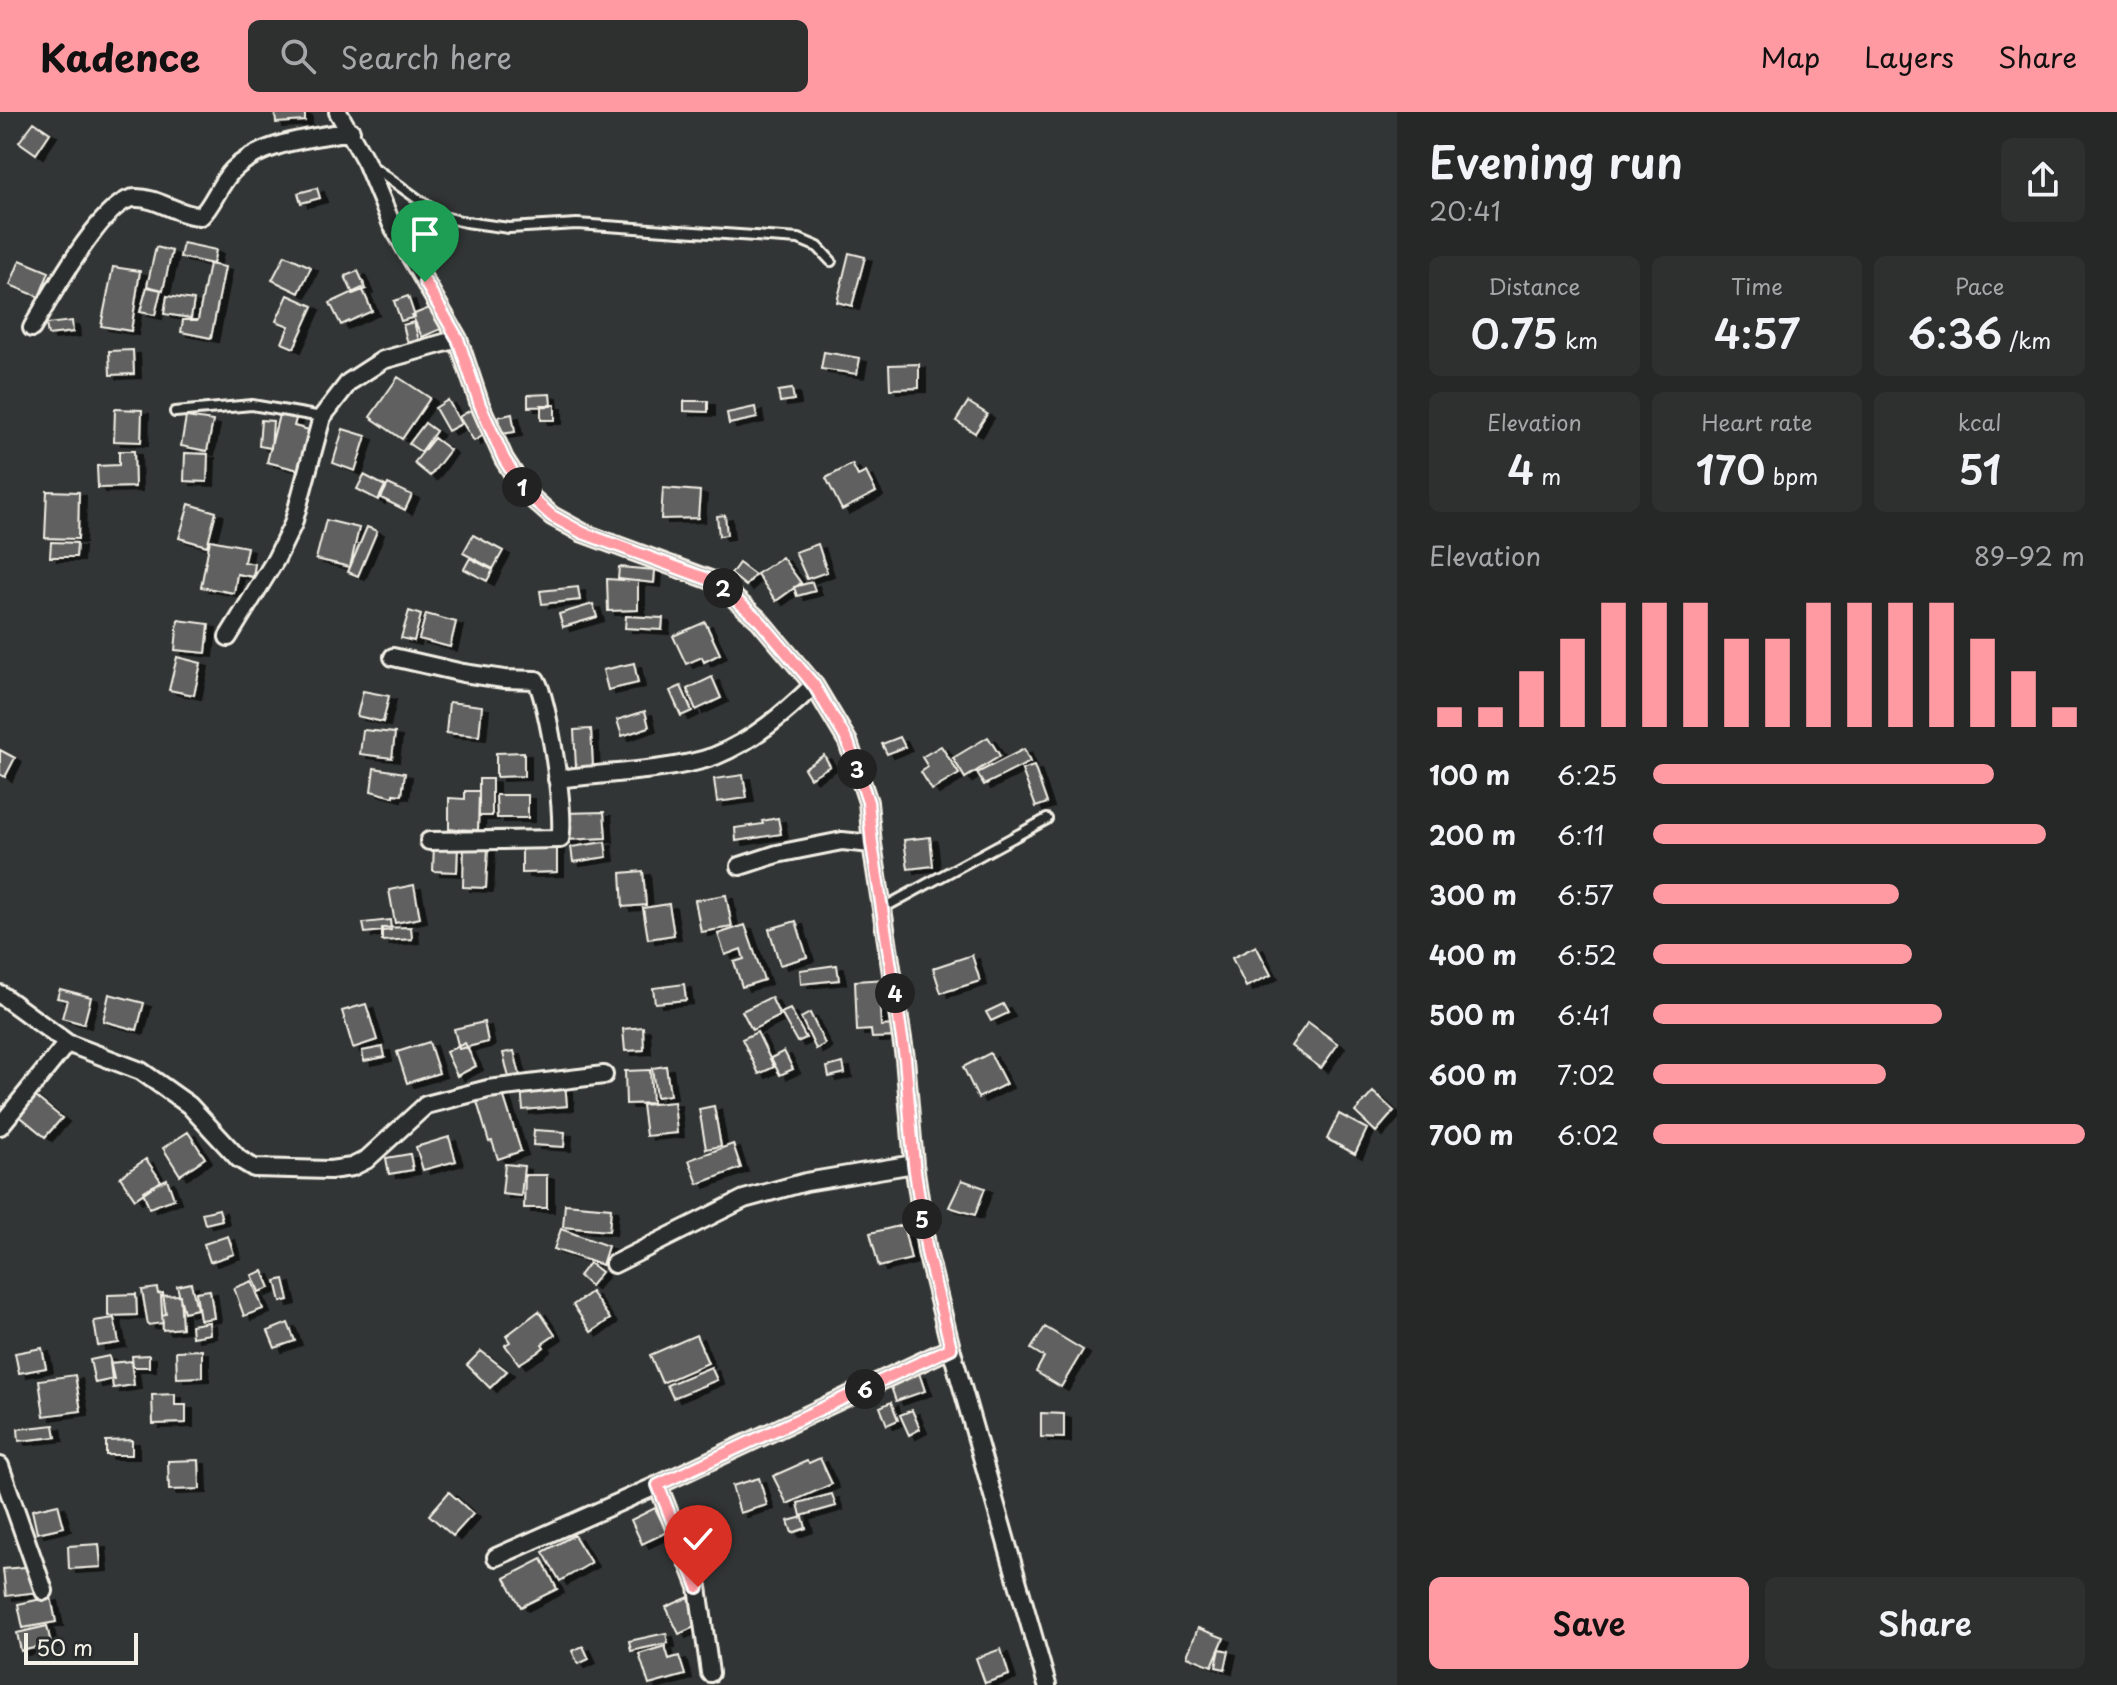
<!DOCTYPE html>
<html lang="en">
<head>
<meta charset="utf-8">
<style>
  body { margin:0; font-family:"Playpen Sans",sans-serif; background:#2e3030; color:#f1f3f6; height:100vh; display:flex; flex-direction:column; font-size:30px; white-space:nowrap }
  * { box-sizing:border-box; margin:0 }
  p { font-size:26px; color:#a4a6a8 }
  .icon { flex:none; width:44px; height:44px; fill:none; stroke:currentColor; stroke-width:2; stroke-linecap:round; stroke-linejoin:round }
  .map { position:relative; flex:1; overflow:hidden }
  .panel { display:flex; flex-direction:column; background:#262828; width:720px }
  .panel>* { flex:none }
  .scale { position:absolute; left:24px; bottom:20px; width:114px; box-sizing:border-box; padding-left:8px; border:4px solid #f4f1e8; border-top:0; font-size:22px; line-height:28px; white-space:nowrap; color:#f4f1e8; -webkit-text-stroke:6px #2a2d2e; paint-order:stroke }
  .pin { position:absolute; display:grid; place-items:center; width:68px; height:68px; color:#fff; margin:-82px -34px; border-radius:50% 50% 50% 0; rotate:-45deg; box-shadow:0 0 8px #0007 }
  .pin .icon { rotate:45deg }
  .km { position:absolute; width:40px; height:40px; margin:-20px; border-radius:50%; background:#222; color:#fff; font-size:22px; line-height:40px; text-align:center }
  .round { display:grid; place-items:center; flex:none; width:84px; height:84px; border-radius:12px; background:#2e3030 }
  .summary { display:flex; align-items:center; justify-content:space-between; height:136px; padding:0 32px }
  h1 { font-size:44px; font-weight:600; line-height:60px }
  .stats { display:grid; grid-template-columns:repeat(3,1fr); gap:12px; height:136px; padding:8px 32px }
  .stats div { display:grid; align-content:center; border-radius:12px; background:#2e3030; text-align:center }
  .stats b { font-size:40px; font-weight:600 }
  .stats small { font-size:22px; font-weight:400 }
  .stats p { font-size:22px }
  .chart { height:224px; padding:16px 32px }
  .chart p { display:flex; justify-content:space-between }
  .chart svg { width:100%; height:144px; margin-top:8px; stroke:#ff9aa2; stroke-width:6 }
  .cta { display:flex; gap:16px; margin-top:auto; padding:16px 32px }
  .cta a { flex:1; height:92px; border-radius:12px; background:#ff9aa2; color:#111; font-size:32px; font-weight:600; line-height:92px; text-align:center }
  .cta a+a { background:#2e3030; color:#f1f3f6 }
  ul { padding:0 32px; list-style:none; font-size:26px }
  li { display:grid; grid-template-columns:128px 96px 1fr; align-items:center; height:60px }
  li i { height:20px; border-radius:10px; background:#ff9aa2 }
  header { display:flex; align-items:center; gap:48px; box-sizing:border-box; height:112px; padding:0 40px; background:#ff9aa2; color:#111 }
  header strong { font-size:38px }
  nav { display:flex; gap:44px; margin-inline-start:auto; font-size:28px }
  .search { width:560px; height:72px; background:#2e3030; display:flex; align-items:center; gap:20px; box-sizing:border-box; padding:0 28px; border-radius:12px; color:#a4a6a8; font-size:30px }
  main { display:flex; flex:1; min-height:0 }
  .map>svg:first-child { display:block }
  .building { fill:#5f605f; stroke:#f4f1e8; stroke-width:2; filter:url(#shadow) }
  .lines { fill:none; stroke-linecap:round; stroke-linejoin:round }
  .service-casing { stroke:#f4f1e8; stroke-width:14 }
  .minor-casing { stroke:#f4f1e8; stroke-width:22 }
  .service { stroke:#2a2d2e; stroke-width:8 }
  .minor { stroke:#2a2d2e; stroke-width:16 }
  .route-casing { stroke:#fff; stroke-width:16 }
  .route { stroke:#ff9aa2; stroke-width:10 }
</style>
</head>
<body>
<header>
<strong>Kadence</strong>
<div class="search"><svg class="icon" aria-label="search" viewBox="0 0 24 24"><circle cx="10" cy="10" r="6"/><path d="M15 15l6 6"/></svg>Search here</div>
<nav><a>Map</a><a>Layers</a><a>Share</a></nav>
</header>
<main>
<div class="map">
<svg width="1397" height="1573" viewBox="0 0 1397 1573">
  <defs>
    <filter id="shadow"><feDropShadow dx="7" dy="4" stdDeviation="0" flood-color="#0009"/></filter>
  </defs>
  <rect width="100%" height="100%" fill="#323535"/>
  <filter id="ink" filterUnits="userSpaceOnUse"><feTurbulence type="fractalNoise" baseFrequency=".0125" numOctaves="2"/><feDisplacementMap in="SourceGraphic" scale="16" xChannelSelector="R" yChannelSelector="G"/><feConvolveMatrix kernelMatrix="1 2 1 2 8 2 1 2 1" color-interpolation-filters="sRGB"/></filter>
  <g filter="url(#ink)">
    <path class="building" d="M275,0H305V9L276,11Z
      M34,10L50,21L36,42L19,30Z
      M317,76L320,86L301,91L298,81Z
      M183,131L216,138L213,152L180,145Z
      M156,135L172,139L163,178L147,174Z
      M849,141L865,145L852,194L837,190Z
      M285,143L311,155L299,181L272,168Z
      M20,148L49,160L39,185L10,173Z
      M209,152L225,155L211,226L181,220L183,208H198Z
      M113,155L140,159L131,219L101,214Z
      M358,159L366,177L353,182L345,164Z
      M147,175L161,178L155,203L140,200Z
      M362,176L372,199L341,213L330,191Z
      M288,183L313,194L294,236L282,231L289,214L276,209Z
      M167,184L194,188L191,206L164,202Z
      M408,184L415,205L401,209L394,189Z
      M432,195L441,217L422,225L412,203Z
      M72,209L73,220L48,223L46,212Z
      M414,210L419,229L408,232L403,213Z
      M133,238L134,262L110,263L109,239Z
      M824,240L860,246L857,262L821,257Z
      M919,252V276L890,277L889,253Z
      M398,265L430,286L402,327L370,305Z
      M792,277L794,288L780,290L778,279Z
      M550,282L551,294L528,295V283Z
      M448,288L461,312L448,319L435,296Z
      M684,289H708V300L684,299Z
      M968,290L987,302L975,321L956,309Z
      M541,293H555V308H541Z
      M755,295L757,306L729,312L727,301Z
      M115,297L142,298L141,330L114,329Z
      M472,297L487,321L474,329L459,305Z
      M280,299L297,303L294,314L309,318L299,358L267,350Z
      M512,302L515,320L501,322L498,305Z
      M186,305L213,309L207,339L181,334Z
      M261,308L273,309L271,336L259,334Z
      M425,311L436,319L421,340L409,332Z
      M343,317L366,324L355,359L333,351Z
      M434,326L450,338L430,364L414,351Z
      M119,339H134L135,375L98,376L97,354L119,353Z
      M185,341L208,342L207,370L184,369Z
      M852,352L858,364L866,360L876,380L842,398L826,366Z
      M364,363L385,374L378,388L357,377Z
      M388,372L412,383L405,398L381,386Z
      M663,376L700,379L698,406L661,407Z
      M47,379L79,380L78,427L45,426Z
      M189,392L216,400L207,434L179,426Z
      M725,403L727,423L719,424L717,404Z
      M326,408L359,416L350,455L316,447Z
      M367,415L377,419L358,464L348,460Z
      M473,423L503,439L493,457L463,441Z
      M210,428L247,435L244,450L255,452L253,465L237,462L234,481L201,475Z
      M51,430L77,431L76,445H50Z
      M818,432L827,460L807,467L795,440Z
      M782,445L801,471L776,489L757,462Z
      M470,446L493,458L487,469L464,457Z
      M739,451L755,463L746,474L731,462Z
      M619,455L655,458L654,471L618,467Z
      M607,467L638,469V498L608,499Z
      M812,470L815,479L797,484L794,475Z
      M578,475L580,488L542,492L540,479Z
      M593,492L597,505L563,515L559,502Z
      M409,499L421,503L414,529L401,526Z
      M426,502L456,510L450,535L419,527Z
      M626,504L663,506L662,518L625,516Z
      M178,508L209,512L206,541L175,538Z
      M705,510L720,542L704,550L702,545L686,552L673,524Z
      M177,545L201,551L194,583L169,578Z
      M634,551L638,571L608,578L603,558Z
      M712,565L721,586L696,598L687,577Z
      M681,574L692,599L681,604L670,579Z
      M363,579L389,584L383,610L357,604Z
      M449,590L482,594L479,624L446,621Z
      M645,599L649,615L622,624L617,608Z
      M591,617L593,655H576L574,618Z
      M363,618L395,621L392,646L360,642Z
      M900,625L905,635L887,642L882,632Z
      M988,625L1000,644L965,666L953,646Z
      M941,634L959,662L932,678L921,660L928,655L922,645Z
      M1024,637L1030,650L984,673L977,661Z
      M0,638L15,646L5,665L0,662Z
      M524,640V664L496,665V641Z
      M824,643L830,654L810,666L804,656Z
      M1034,654L1047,691L1036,695L1022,658Z
      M374,656L405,661L402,683L394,682V685L371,679Z
      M743,663L747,686L717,690L714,667Z
      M479,667H492V704H479Z
      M465,679H479L478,718L449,717V686L465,687Z
      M496,683H528V706H497Z
      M604,700L606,726L565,728L564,701Z
      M778,706L781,722L736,729L735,716L763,712L762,709Z
      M930,725L933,754L908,757L904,728Z
      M605,730L607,745L573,750L571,735Z
      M434,731L458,732L457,760L433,759Z
      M557,732V760L522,761V733Z
      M464,734L488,735L486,776L463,775Z
      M643,759L646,793L623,795L621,761Z
      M414,773L420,806L395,811L389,778Z
      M726,783L732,815L701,820L695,788Z
      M669,792L674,823L648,827L643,796Z
      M390,808L391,818L365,821L363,811Z
      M796,809L807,845L780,853L769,817Z
      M745,813L764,868L742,875L734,850L744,847L741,837L725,843L718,822Z
      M411,815L412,827L382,829V816Z
      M1256,834L1271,863L1246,875L1232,846Z
      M972,843L980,869L941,881L933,856Z
      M837,853L839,868L801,872L800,858Z
      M887,867L888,881H879L881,914L895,913L896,925L872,926L871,918L857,919L855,869Z
      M684,872L686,888L655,891L653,876Z
      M60,877L91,885L84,912L62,906L67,888L57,886Z
      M109,882L144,891L137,918L103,909Z
      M771,885L780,904L752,918L742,899Z
      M366,892L377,928L353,936L342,899Z
      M1003,892L1008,901L991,909L986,900Z
      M790,897L806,926L797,930L781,901Z
      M810,901L825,932L816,937L801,906Z
      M484,910L488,930L459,937L454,917Z
      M1308,910L1338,932L1321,956L1291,934Z
      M643,915L644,938L625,939L623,917Z
      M757,920L774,955L759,962L742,927Z
      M429,930L439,961L407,971L397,940Z
      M465,931L476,954L457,964L446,940Z
      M383,935L385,945L364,949L362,939Z
      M514,939L520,963L509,966L503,941Z
      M784,939L793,957L780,963L771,946Z
      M990,941L1006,972L978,986L963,955Z
      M843,951L845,961L829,965L827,955Z
      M666,954L670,983L656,985L652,956Z
      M650,958L652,991L626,992L625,959Z
      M565,970L567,994L523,998L521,975Z
      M1373,980L1394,999L1376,1020L1355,1000Z
      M32,982L62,1006L45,1025L16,1001Z
      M503,982L521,1039L498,1047L492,1029L489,1030L477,990Z
      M674,990L677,1021L646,1024L642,993Z
      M714,994L721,1034L706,1037L699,997Z
      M1339,1002L1367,1017L1355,1042L1327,1027Z
      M534,1018L565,1020L564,1035L533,1033Z
      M188,1020L205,1046L180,1063L163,1036Z
      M449,1025L456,1049L423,1058L416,1035Z
      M733,1032L741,1056L698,1072L689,1048Z
      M410,1042L413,1058L389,1062L386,1046Z
      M146,1047L161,1069L135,1087L120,1065Z
      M505,1052L524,1054L521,1084L502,1082Z
      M525,1063H547V1096H524Z
      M167,1067L174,1087L149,1096L143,1079Z
      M962,1068L985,1076L975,1103L949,1095Z
      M565,1092L611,1096L609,1119L563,1115Z
      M219,1097L222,1108L205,1112L202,1101Z
      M903,1113L911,1147L879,1155L870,1121Z
      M561,1117L608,1134L602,1153L554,1137Z
      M228,1124L234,1142L210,1150L204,1132Z
      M589,1151L601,1160L590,1174L579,1164Z
      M263,1159L270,1176L259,1180L252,1163Z
      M284,1167L289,1188L281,1190L276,1169Z
      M252,1169L263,1197L244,1204L234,1176Z
      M191,1171L197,1197L184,1200L177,1174Z
      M157,1176L158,1182L163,1181L166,1202L162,1203L163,1211L148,1213L142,1178Z
      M210,1178L214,1206L200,1208L196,1180Z
      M591,1180L610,1207L591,1220L573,1193Z
      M136,1182L137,1203L108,1204V1183Z
      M180,1183L182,1216L163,1218L161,1184Z
      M539,1199L555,1223L542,1232L544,1235L538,1240L519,1252L505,1233L510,1230L506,1224Z
      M114,1206L119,1231L98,1234L94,1209Z
      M209,1210L210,1222L192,1225L191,1213Z
      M288,1211L295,1229L275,1236L268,1219Z
      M1045,1215L1083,1238L1061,1275L1036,1260L1044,1245L1031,1237Z
      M696,1223L708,1251L662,1271L650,1243Z
      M42,1236L46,1256L19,1261L15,1241Z
      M202,1238V1265L177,1266L176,1239Z
      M481,1239L507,1259L490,1276L467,1253Z
      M149,1243V1255H133L132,1244Z
      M109,1244L114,1267L95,1271L90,1248Z
      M131,1249L134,1273L113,1276L110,1251Z
      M711,1255L717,1268L673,1286L667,1273Z
      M919,1261L925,1279L896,1289L890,1272Z
      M75,1263L81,1299L44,1304L39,1268Z
      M175,1282V1293H186V1311L153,1312L152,1283Z
      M891,1290L898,1308L887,1313L880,1295Z
      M912,1298L920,1317L909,1323L900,1303Z
      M1041,1301L1064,1302V1326L1041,1325Z
      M54,1313L56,1325L19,1329L18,1317Z
      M132,1328V1343H106V1329Z
      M820,1346L832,1372L787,1392L773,1364L807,1349L809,1351Z
      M199,1348L200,1377L169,1378L168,1349Z
      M759,1366L767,1393L740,1401L732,1374Z
      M449,1380L473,1402L453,1424L429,1403Z
      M832,1382L836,1394L801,1404L798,1391Z
      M58,1392L64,1415L37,1421L32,1398Z
      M655,1396L667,1420L642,1432L631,1408Z
      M803,1405L806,1416L792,1421L788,1409Z
      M574,1423L591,1451L560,1469L543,1440Z
      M99,1432L101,1455L69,1457L68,1434Z
      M542,1447L557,1477L521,1495L505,1466Z
      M36,1454L39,1480L6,1484L3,1457Z
      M51,1485L56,1510L23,1516L18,1492Z
      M689,1485L701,1512L679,1522L666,1495Z
      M47,1514L51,1532L21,1539L17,1521Z
      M1198,1516L1224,1526L1212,1554L1187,1544Z
      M666,1521L668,1531L631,1539L629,1529Z
      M583,1534L589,1547L578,1552L572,1539Z
      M665,1534L669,1547L679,1544L685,1563L649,1573L639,1542Z
      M1001,1537L1009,1563L985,1571L976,1546Z
      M1220,1537L1229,1539L1225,1557L1216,1555Z"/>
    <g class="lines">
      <g class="service-casing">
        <path id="service" d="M369,52L443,105L466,110L509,116L577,112L799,127L818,135L831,149
          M175,300L252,293L322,305
          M883,796L1047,707"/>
      </g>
      <g class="minor-casing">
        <path id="minor" d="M338,0L366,50L392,113L458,227L480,293L504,347L526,381L552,404L583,421L716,470L759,508L814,573L848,630L868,690L872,732L905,946L914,1052L927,1140L951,1236L1047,1573
          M32,216C48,189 104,86 135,86C158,85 178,104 201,104C213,93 219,72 233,58C261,30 313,26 351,19
          M228,525L276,447L293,412L322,305L349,270L383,248L458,227
          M393,545L463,561L504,567L536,568C548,588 566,703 560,727L429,729
          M557,667C603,661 674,659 715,644C753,629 785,601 814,573
          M740,754L777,742L842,729L872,732
          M0,882L67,931L141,959L189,993L239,1047L254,1056L330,1058L352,1055L366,1048L426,993L488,977L604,963
          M0,1014L67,931
          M614,1152L744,1087L806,1070L914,1052
          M0,1354L44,1479
          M658,1373L698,1475L710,1561
          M496,1445L658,1373L951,1236"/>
      </g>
      <use href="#service" class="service"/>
      <use href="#minor" class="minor"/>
    </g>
  </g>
  <g class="lines" filter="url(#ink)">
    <g class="route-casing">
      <path id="route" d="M425,170L458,227L480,293L504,347L526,381L552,404L583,421L716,470L759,508L814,573L848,630L868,690L872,732L905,946L914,1052L927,1140L951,1236L658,1373L698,1475"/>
    </g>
    <use href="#route" class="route"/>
  </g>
</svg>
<div class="scale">50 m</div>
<div class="pin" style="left:425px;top:170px;background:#1e9e55"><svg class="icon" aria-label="arrive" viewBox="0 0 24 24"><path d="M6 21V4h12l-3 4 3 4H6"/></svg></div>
<div class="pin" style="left:698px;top:1475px;background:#d93025"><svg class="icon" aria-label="check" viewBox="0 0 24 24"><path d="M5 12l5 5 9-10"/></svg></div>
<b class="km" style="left:522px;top:375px">1</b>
<b class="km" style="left:723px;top:476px">2</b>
<b class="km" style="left:857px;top:657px">3</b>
<b class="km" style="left:895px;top:881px">4</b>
<b class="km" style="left:922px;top:1107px">5</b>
<b class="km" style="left:865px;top:1277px">6</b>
</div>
<section class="panel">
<div class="summary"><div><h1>Evening run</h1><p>20:41</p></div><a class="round"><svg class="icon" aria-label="share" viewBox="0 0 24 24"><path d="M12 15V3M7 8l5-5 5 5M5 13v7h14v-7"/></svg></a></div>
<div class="stats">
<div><p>Distance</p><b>0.75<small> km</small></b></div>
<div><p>Time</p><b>4:57</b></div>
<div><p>Pace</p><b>6:36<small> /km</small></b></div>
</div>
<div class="stats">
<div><p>Elevation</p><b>4<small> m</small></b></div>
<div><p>Heart rate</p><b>170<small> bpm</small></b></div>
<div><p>kcal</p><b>51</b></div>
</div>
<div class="chart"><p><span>Elevation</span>89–92 m</p>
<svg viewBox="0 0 160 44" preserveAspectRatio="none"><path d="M5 44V38M15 44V38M25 44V27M35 44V17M45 44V6M55 44V6M65 44V6M75 44V17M85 44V17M95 44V6M105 44V6M115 44V6M125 44V6M135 44V17M145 44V27M155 44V38"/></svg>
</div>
<ul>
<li><b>100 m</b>6:25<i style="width:79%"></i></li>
<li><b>200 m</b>6:11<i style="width:91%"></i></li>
<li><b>300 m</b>6:57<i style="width:57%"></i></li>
<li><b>400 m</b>6:52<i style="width:60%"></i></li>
<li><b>500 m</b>6:41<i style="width:67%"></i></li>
<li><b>600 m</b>7:02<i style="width:54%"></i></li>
<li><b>700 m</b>6:02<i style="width:100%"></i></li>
</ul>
<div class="cta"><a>Save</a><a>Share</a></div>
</section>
</main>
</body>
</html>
